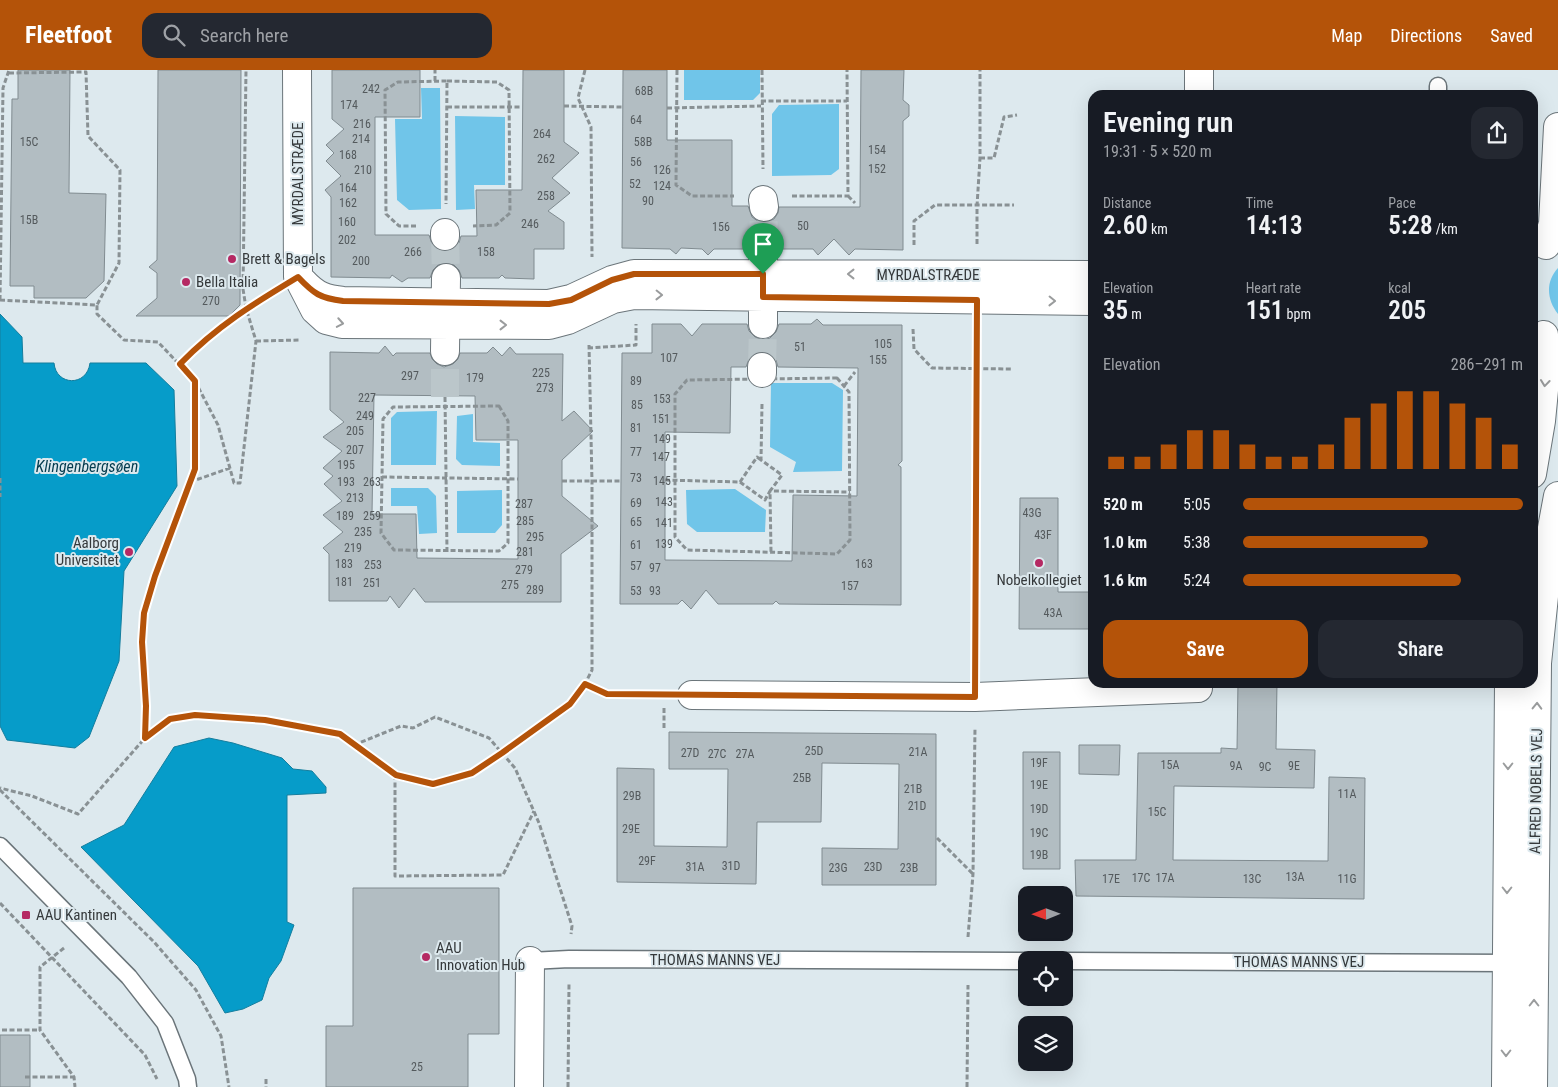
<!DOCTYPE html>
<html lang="en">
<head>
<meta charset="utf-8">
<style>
  body { margin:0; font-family:"Roboto Condensed",sans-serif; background:#242831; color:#f1f3f6; height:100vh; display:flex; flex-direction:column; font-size:19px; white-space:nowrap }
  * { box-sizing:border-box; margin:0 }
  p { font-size:16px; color:#9ea1a6 }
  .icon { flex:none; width:28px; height:28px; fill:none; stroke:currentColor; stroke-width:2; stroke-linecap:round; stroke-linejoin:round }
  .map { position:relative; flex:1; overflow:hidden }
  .drawer { position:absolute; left:1088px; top:20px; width:450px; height:598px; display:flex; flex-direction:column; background:#171b24; border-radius:15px; box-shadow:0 5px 20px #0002 }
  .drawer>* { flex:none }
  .needle { width:32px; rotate:269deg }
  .tools { position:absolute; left:1018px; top:816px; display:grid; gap:10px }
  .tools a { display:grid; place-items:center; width:55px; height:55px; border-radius:10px; background:#171b24; box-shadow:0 5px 20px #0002; font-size:25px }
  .pin { position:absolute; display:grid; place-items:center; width:42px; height:42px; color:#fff; margin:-51px -21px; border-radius:50% 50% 50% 0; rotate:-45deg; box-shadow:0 0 5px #0007 }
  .pin .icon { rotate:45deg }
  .round { display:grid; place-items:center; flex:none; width:52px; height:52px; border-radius:15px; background:#242831 }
  .headline { display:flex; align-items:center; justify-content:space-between; height:85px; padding:0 15px }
  h1 { font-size:28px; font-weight:600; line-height:38px }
  .figures { display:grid; grid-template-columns:repeat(3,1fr); gap:8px; height:85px; padding:5px 15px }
  .figures div { display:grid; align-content:center }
  .figures b { font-size:25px; font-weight:600 }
  .figures small { font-size:14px; font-weight:400 }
  .figures p { font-size:14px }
  .chart { height:140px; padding:10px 15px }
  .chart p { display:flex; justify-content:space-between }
  .chart svg { width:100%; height:90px; margin-top:5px; stroke:#b45309; stroke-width:6 }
  .cta { display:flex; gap:10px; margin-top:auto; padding:10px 15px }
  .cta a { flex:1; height:58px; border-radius:15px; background:#b45309; color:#fff; font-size:20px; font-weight:600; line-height:58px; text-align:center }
  .cta a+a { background:#242831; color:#f1f3f6 }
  ul { padding:0 15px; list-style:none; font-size:16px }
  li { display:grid; grid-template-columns:80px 60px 1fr; align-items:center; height:38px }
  li i { height:12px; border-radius:6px; background:#b45309 }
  header { display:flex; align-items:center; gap:30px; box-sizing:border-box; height:70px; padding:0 25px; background:#b45309; color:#fff }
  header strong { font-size:24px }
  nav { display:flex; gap:28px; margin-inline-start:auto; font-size:18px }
  .search { width:350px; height:45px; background:#242831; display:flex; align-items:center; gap:12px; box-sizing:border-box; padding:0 18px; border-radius:15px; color:#9ea1a6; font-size:19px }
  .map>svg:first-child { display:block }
  .green { fill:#70c5e9 }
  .water { fill:#069cc9; stroke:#147e9e }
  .building { fill:#b2bdc2; stroke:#808b90; fill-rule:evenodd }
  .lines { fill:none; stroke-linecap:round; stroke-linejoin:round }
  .street-tunnel { stroke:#bbc6ca; stroke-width:28; stroke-dasharray:28 14; stroke-linecap:butt }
  .lane-casing { stroke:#6b757a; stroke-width:19 }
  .street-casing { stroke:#6b757a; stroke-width:30 }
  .secondary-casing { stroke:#6b757a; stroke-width:30 }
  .path { stroke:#899194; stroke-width:3; stroke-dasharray:5 2.5; stroke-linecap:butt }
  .lane { stroke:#fff; stroke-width:16 }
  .street { stroke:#fff; stroke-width:28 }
  .secondary { stroke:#fff; stroke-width:28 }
  .oneway { stroke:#9a9c9d }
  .route-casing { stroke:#fff; stroke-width:10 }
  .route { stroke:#b45309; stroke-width:6 }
  .poi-dot { fill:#b52963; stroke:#dde9ee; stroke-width:2 }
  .labels { text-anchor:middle; stroke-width:4; stroke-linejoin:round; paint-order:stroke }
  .number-label { font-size:12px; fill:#545a5d }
  .street-label { font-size:15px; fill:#35393b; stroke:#dde9ee }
  .poi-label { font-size:15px; fill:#35393b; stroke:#dde9ee; text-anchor:start }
  .water-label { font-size:16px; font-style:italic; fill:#033b4e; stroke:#dde9ee }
</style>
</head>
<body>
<header>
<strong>Fleetfoot</strong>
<div class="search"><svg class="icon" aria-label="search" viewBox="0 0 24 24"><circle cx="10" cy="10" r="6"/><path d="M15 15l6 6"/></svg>Search here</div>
<nav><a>Map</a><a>Directions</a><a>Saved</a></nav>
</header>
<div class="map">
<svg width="1558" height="1017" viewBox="0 0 1558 1017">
  <rect width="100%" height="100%" fill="#dde9ee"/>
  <path class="green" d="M684,0H760V23L753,30H684Z
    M421,18H440L441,139L409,140L397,130L395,49H422Z
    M839,34V99L831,105L772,106V44L779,35Z
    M455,46L505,47V115H474L475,139L456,140Z
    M1558,198V244C1547,230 1545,212 1558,198Z
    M771,313H832L843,320L842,401L793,402L796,392L770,377Z
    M437,341L436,395H391V348L397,342Z
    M473,344V372L500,373V396L462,395L456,389L457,346Z
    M391,418H428L436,426L437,463L419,464L417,436H391Z
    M735,419L766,440L765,462H697L687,454L686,420Z
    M502,420V455L495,463H457V421Z"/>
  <path class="water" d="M0,244L22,267L23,293H54C56,316 87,317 90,293H146L174,320L177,416L124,501L119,591L89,667L75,678L7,670L0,656Z
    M209,668L233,673L282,688L293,699L312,701L326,717V723L287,725V852L294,855L281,891L269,908L262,930L243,939L225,943L198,896L81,777L124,755L174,677Z"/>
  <path class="building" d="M18,0H70L69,123L106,124L104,211L86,228H34V216H10L12,29H18Z
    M158,0H241L240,235L229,246H136L157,228V203L149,197L157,190Z
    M332,0H420V47H375V165H429L432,174L438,180L445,182L453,179L459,173L461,166H477L476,120H522L523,0H564V72L579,83L552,108L570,123L548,141L564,152V179H534V209L505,208L502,205L499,208H462L459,200L454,195L446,192L438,195L433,200L430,208H408L402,212L392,205L390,208L331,207V127L325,120L341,106L326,91L334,83L326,75L344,59L332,49Z
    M623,0H667V70H732V136H748L752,147L759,152H766L774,149L778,143L779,137H860L861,0H904L903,30L909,35V46L903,51V180L855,179L849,185L834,169L818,185L813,179H779L776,171L770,165L763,163L755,166L749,172L747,179H714L708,185L702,179L681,178L676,184L670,179L622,178Z
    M817,249L823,255H902V391L898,395L901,397V535L779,534L776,531L773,534H718L706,520L691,539L682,530L678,534H620L622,283H652V254H681L692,266L702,254H747L749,261L755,267L763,270L770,268L776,262L779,254H811ZM762,281L770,284L776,290L778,297L858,298L857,426L793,425L792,491L665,490V362L730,363L731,297H746L749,289L755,283Z
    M385,276L393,286L396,283H430L432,289L437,294L444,297L453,294L458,289L460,283H487L493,277L502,286L510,277L516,284H563L562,351L574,341L593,361L562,390V426L598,456L561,484V532H425L414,518L399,538L390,526L387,531H329V484L323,478L343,462L323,445L342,431L324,414L333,406L323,398L342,381L323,367L344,352L330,340V282L379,283ZM374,325L475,326L476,370H518V489L417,488L416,444H372Z
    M1020,428H1058V522H1092V559H1019Z
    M1238,612H1277L1276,679L1315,680L1314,718L1174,716L1173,790L1328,791L1329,707L1365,708L1364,829L1076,826L1075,790H1136L1138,683H1221V678L1237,679Z
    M669,662L936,664V815H822V778L898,779L899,694L822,693L821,752H757L756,814L617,812V698L654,699V776L727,777L728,699H669Z
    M1079,675H1120L1119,705L1079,704Z
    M1023,682H1060V799H1023Z
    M353,818H499V964H468V1017H326V956H353Z
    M0,965H30V1017H0Z"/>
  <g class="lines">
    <path class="street-tunnel" d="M445,166L446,208
      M763,179L764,137
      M762,297L763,254
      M445,327V281"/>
    <g class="lane-casing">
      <path id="lane" d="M1438,16V25
        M0,776L129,907L165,953L187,1009L188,1017
        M530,891L569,889L1026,891
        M1064,891L1514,893"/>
    </g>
    <g class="street-casing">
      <path id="street" d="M297,0L298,207L315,240L326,250L342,254L549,255L568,250L613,229L634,225L1092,231
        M1199,0V25
        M763,130L764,137
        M445,163V166
        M303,212C316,226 325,229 343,231L549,234L571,229L612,210L634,204L1092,205
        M763,254V179
        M445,281L446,208
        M762,303V297
        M692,625L975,627L1198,618V612
        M529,1017L530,891"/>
    </g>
    <g class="secondary-casing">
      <path id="secondary" d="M1546,175L1553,154L1558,57
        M1532,404L1541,351L1547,289L1544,265
        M1506,1017L1509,612
        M1533,1017L1537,593L1550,469L1558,426"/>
    </g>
    <path class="path" d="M585,0L578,28L591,57L592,187
      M677,0L676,115L692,126H734
      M762,0L763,99
      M9,3L86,2L88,66L120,100L119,193L97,235
      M435,11V0
      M447,11L497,12L509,20L510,143L496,155L473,156
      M761,31H847
      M564,36L623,37
      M447,37H522
      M667,38L761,36
      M980,88H994L1004,47L1017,45
      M792,126H848L847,0
      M848,126L855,133
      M416,156H399L386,144L385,20L398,12L447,11L446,134
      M977,174V136L980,88V0
      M914,175V151L935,135H1014
      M0,230L97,235V244L124,270L158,272L195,311V399L155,506L144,543L142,572L146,636L145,668L78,744L32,726L0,718
      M0,230L3,18L9,0
      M913,259L914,279L932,298L1012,299
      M256,271L301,270
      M588,278L636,275V254
      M180,294C208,266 238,243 272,223
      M837,308L849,322L850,470L837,484L687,480L675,467V324L687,310Z
      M195,311L218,355L234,413H240L256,271L246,238L243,219L246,0
      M844,316L855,302
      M445,327L447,482
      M762,334L761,390L782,405L770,421L771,482
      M499,336L508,351V473L499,481L394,480L381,463L383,349L393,337Z
      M382,407L518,409
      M0,408V427
      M665,410L740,412L757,387L761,390
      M562,411H621
      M190,412L230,398
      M740,412L765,430L770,421L850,422
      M975,597L977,261
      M585,614L607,625H662
      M664,638V658
      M145,668L170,649L195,645L265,650L340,664L395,705L433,714L472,703L503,683L570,634L585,614L592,600V412L589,275
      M354,675L401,656L413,658L435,647L489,668L515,698L539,753L572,856L571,864
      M395,705V806L503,805L534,741
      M0,720L154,872L196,920L221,966L229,1017
      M937,768L973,804
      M0,833L145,985L157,1009
      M968,867L973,804L975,658
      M64,878L40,897V960L74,1007L75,1017
      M2,960H40
      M25,1007H73
      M266,1009V1017
      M568,1017L569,913
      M967,1017L968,915"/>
    <use href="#lane" class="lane"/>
    <use href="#street" class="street"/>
    <use href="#secondary" class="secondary"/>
  </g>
  <defs><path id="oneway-chevron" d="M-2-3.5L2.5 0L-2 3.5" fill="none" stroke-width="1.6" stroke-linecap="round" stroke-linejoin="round" transform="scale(1.25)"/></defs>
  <g class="oneway">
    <use href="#oneway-chevron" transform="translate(851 204) rotate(-180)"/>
    <use href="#oneway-chevron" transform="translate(659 225) rotate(1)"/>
    <use href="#oneway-chevron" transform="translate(1052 231) rotate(1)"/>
    <use href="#oneway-chevron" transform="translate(340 253) rotate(10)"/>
    <use href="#oneway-chevron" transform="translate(503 255)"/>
    <use href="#oneway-chevron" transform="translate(1545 313) rotate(96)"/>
    <use href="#oneway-chevron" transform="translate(1537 636) rotate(-89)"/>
    <use href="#oneway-chevron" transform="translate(1508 696) rotate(90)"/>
    <use href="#oneway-chevron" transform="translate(1507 820) rotate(90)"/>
    <use href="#oneway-chevron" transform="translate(1534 933) rotate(-90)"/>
    <use href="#oneway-chevron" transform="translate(1506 983) rotate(90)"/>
  </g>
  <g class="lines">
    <g class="route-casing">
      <path id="route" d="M634,204H763V227L977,230L975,627L607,624L585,614L570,634L502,683L472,703L433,714L396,705L340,664L265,650L195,645L170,649L145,668L146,636L142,572L144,543L155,506L195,399V311L180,294C217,256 253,234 298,207C314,224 320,228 343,231L549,234L571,230L612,210Z"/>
    </g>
    <use href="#route" class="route"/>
  </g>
  <g class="poi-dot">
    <circle cx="232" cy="189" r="5"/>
    <circle cx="186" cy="212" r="5"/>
    <circle cx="129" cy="482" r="5"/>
    <circle cx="1039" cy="493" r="5"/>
    <rect x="21" y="840" width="10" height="10" rx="2.5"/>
    <circle cx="426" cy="887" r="5"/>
  </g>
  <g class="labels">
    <g class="number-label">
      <text x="371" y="23">242</text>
      <text x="644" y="25">68B</text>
      <text x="349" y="39">174</text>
      <text x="636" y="54">64</text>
      <text x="362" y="58">216</text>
      <text x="542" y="68">264</text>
      <text x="361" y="73">214</text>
      <text x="29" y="76">15C</text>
      <text x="643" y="76">58B</text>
      <text x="877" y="84">154</text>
      <text x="348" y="89">168</text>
      <text x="546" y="93">262</text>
      <text x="636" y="96">56</text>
      <text x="877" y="103">152</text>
      <text x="363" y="104">210</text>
      <text x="662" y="104">126</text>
      <text x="635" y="118">52</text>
      <text x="662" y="120">124</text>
      <text x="348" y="122">164</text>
      <text x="546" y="130">258</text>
      <text x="648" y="135">90</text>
      <text x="348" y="137">162</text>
      <text x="29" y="154">15B</text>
      <text x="347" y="156">160</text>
      <text x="530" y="158">246</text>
      <text x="803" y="160">50</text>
      <text x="721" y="161">156</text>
      <text x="347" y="174">202</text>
      <text x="413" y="186">266</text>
      <text x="486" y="186">158</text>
      <text x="361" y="195">200</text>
      <text x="211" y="235">270</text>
      <text x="883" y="278">105</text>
      <text x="800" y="281">51</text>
      <text x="669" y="292">107</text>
      <text x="878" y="294">155</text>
      <text x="541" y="307">225</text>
      <text x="410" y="310">297</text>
      <text x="475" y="312">179</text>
      <text x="636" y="315">89</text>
      <text x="545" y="322">273</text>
      <text x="367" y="332">227</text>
      <text x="662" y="333">153</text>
      <text x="637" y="339">85</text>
      <text x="365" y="350">249</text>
      <text x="661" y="353">151</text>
      <text x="636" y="362">81</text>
      <text x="355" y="365">205</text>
      <text x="662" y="373">149</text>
      <text x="355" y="384">207</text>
      <text x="636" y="386">77</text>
      <text x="661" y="391">147</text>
      <text x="346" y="399">195</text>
      <text x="636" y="412">73</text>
      <text x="662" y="415">145</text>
      <text x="346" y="416">193</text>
      <text x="372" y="416">263</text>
      <text x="355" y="432">213</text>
      <text x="664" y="436">143</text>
      <text x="636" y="437">69</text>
      <text x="524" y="438">287</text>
      <text x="1032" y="447">43G</text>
      <text x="345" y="450">189</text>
      <text x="372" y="450">259</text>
      <text x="525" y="455">285</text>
      <text x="636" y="456">65</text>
      <text x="664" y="457">141</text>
      <text x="363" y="466">235</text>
      <text x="1043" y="469">43F</text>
      <text x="535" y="471">295</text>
      <text x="664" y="478">139</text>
      <text x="636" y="479">61</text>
      <text x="353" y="482">219</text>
      <text x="525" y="486">281</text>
      <text x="344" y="498">183</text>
      <text x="864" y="498">163</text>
      <text x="373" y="499">253</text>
      <text x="636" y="500">57</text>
      <text x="655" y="502">97</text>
      <text x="524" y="504">279</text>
      <text x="344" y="516">181</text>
      <text x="372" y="517">251</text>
      <text x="510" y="519">275</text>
      <text x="850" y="520">157</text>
      <text x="535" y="524">289</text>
      <text x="636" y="525">53</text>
      <text x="655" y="525">93</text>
      <text x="1053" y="547">43A</text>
      <text x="814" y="685">25D</text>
      <text x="918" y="686">21A</text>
      <text x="690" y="687">27D</text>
      <text x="717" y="688">27C</text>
      <text x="745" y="688">27A</text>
      <text x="1039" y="697">19F</text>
      <text x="1170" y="699">15A</text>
      <text x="1236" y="700">9A</text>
      <text x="1294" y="700">9E</text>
      <text x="1265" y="701">9C</text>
      <text x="802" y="712">25B</text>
      <text x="1039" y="719">19E</text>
      <text x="913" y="723">21B</text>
      <text x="1347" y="728">11A</text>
      <text x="632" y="730">29B</text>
      <text x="917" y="740">21D</text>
      <text x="1039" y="743">19D</text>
      <text x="1157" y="746">15C</text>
      <text x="631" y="763">29E</text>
      <text x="1039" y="767">19C</text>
      <text x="1039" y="789">19B</text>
      <text x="647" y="795">29F</text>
      <text x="731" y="800">31D</text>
      <text x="695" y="801">31A</text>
      <text x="873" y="801">23D</text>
      <text x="838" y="802">23G</text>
      <text x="909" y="802">23B</text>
      <text x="1295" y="811">13A</text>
      <text x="1141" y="812">17C</text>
      <text x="1165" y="812">17A</text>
      <text x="1111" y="813">17E</text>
      <text x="1252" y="813">13C</text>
      <text x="1347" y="813">11G</text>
      <text x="417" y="1001">25</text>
    </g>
    <g class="street-label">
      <text transform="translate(298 104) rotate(-90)" y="5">MYRDALSTRÆDE</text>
      <text x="928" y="210">MYRDALSTRÆDE</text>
      <text transform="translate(1536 721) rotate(-89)" y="5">ALFRED NOBELS VEJ</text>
      <text x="715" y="895">THOMAS MANNS VEJ</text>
      <text x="1299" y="897">THOMAS MANNS VEJ</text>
    </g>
    <g class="poi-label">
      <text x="242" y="194">Brett &amp; Bagels</text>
      <text x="196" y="217">Bella Italia</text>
      <text x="119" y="478" text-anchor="end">Aalborg<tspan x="119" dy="17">Universitet</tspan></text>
      <text x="1039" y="515" text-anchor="middle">Nobelkollegiet</text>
      <text x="36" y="850">AAU Kantinen</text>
      <text x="436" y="883">AAU<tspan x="436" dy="17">Innovation Hub</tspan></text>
    </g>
    <g class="water-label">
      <text x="87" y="402">Klingenbergsøen</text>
    </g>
  </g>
</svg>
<div class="tools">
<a><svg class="needle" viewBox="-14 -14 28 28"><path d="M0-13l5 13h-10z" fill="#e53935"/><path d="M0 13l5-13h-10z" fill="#9ea1a6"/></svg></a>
<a><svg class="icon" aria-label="locate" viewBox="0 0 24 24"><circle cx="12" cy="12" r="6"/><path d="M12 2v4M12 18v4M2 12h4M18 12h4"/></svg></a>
<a><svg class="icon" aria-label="layers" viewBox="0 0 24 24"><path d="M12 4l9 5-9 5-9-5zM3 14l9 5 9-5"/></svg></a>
</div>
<div class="pin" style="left:763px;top:204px;background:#1e9e55"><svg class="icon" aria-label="arrive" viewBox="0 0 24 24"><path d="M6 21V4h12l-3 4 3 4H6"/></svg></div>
<section class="drawer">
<div class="headline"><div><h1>Evening run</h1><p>19:31 · 5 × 520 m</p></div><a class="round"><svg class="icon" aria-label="share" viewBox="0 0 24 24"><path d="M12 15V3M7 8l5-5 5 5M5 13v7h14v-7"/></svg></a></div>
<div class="figures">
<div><p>Distance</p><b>2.60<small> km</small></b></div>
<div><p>Time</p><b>14:13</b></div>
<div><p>Pace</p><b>5:28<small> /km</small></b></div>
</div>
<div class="figures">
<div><p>Elevation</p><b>35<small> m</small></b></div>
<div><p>Heart rate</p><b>151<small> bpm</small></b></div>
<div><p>kcal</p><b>205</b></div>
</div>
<div class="chart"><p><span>Elevation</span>286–291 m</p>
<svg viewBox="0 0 160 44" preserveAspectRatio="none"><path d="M5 44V38M15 44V38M25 44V32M35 44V25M45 44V25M55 44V32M65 44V38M75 44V38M85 44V32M95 44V19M105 44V12M115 44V6M125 44V6M135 44V12M145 44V19M155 44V32"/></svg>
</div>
<ul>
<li><b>520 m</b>5:05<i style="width:100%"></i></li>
<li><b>1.0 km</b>5:38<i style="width:66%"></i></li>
<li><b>1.6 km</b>5:24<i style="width:78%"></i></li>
</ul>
<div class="cta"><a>Save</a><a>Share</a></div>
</section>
</div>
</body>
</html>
